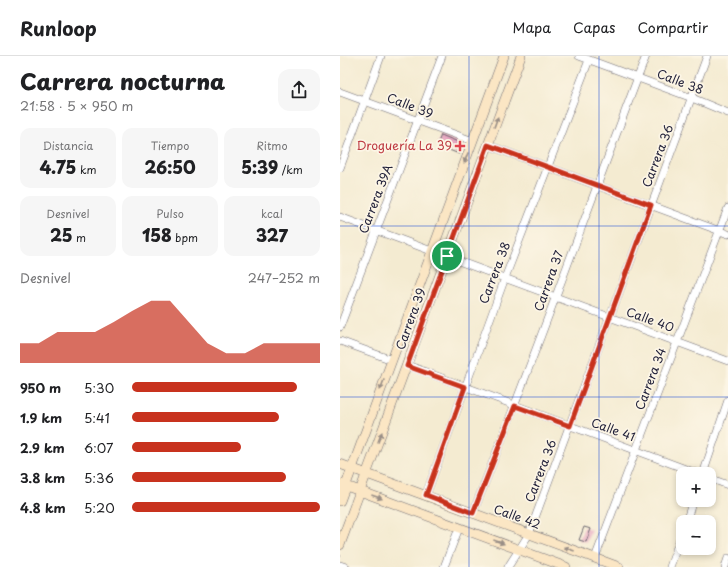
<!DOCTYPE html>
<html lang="es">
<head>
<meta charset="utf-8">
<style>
  body { margin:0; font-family:"Playpen Sans",sans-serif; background:#f6f6f6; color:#202124; height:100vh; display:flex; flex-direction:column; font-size:15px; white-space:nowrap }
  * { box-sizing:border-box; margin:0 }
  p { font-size:13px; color:#757577 }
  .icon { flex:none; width:22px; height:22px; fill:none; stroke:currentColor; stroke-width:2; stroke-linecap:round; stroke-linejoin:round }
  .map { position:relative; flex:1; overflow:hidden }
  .panel { display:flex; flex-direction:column; background:#fff; width:340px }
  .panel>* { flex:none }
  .buttons { position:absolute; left:336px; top:411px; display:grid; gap:8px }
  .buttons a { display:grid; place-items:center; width:40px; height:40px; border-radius:8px; background:#fff; box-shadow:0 2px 6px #0003; font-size:20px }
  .pin { position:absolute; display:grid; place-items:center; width:34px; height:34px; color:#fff; margin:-17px; border:2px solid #fff; border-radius:50%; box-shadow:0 1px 4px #0007 }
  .round { display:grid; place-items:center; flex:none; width:42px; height:42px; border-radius:12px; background:#f6f6f6 }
  .head { display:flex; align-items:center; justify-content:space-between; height:68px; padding:0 20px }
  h1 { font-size:22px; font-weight:800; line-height:30px }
  .figures { display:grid; grid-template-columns:repeat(3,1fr); gap:6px; height:68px; padding:4px 20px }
  .figures div { display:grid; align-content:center; border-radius:10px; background:#f6f6f6; text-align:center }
  .figures b { font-size:17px; font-weight:800 }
  .figures small { font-size:11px; font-weight:400 }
  .figures p { font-size:11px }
  .chart { height:112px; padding:8px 20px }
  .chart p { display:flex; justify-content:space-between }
  .chart svg { width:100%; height:72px; margin-top:4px; fill:#c8321e; opacity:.7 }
  ul { padding:0 20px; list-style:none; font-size:13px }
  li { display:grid; grid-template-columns:64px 48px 1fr; align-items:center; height:30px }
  li i { height:10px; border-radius:5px; background:#c8321e }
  header { display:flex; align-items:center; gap:24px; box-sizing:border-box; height:56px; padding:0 20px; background:#fff; border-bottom:1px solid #e0e0e0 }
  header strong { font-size:19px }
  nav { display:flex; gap:22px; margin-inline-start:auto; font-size:14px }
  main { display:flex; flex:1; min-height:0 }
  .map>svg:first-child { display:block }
  .building { fill:#e295b8 }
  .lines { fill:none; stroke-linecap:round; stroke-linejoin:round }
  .street-casing { stroke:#6c6870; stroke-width:8 }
  .secondary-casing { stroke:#6c6870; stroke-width:10 }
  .path { stroke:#6c6870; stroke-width:1.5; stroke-dasharray:3 3; stroke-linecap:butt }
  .street { stroke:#fff; stroke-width:7 }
  .secondary { stroke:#fbe6c4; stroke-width:9 }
  .oneway { fill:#998e86 }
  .route-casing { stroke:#fff; stroke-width:8 }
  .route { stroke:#c8321e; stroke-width:5 }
  .grid { fill:none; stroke:#1d4ed8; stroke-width:1; stroke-opacity:0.55 }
  .health-dot { fill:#e0444e; stroke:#fcf5e5; stroke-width:1.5 }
  .labels { text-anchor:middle; stroke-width:3.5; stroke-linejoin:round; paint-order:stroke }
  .street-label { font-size:12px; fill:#22223b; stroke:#fcf5e5 }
  .health-label { font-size:12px; fill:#be3a42; stroke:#fcf5e5; text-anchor:end }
</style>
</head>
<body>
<header>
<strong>Runloop</strong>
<nav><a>Mapa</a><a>Capas</a><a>Compartir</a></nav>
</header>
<main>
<section class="panel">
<div class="head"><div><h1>Carrera nocturna</h1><p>21:58 · 5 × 950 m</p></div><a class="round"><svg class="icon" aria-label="share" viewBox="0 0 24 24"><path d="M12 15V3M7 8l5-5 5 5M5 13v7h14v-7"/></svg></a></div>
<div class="figures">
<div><p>Distancia</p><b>4.75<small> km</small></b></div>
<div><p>Tiempo</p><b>26:50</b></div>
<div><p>Ritmo</p><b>5:39<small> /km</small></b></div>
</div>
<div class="figures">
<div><p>Desnivel</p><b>25<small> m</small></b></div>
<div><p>Pulso</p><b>158<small> bpm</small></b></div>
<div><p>kcal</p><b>327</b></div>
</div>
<div class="chart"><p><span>Desnivel</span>247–252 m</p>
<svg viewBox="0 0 160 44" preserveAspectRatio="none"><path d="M0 44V32L10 32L20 25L30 25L40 25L50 19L60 12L70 6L80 6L90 19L100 32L110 38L120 38L130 32L140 32L150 32L160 32V44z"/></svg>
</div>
<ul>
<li><b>950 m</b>5:30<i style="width:88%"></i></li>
<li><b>1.9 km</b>5:41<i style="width:78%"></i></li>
<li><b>2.9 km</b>6:07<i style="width:58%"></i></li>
<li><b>3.8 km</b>5:36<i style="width:82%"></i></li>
<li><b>4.8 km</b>5:20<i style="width:100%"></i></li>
</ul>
</section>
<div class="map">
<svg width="388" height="511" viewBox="0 0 388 511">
  <rect width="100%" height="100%" fill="#fcf5e5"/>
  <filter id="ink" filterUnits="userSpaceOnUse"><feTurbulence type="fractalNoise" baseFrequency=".025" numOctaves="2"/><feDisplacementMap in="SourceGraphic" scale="8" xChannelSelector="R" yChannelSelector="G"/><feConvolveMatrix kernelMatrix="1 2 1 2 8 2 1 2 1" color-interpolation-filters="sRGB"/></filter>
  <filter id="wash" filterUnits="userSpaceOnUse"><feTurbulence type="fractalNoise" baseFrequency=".012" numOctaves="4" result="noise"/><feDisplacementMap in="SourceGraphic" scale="16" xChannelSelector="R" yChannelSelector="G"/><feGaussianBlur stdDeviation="0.9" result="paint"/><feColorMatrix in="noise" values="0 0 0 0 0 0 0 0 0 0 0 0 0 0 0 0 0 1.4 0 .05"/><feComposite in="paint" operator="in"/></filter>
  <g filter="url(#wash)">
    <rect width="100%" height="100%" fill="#f4ebd1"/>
    <g id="blocks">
      <path class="building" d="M101,79L123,88L119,98L97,89Z
        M244,471L251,473L246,486L239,484Z"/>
    </g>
  </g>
  <g filter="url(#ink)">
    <use href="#blocks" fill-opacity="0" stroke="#6c6870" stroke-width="1"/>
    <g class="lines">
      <g class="street-casing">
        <path id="street" d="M239,0L352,42L388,57
          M0,36L133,85
          M148,89L388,178
          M0,112L41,0
          M0,161L388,305
          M0,271L102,0
          M0,285L52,304
          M67,309L359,418
          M363,418L388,344
          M369,422L388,429
          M86,439L165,222L249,4
          M133,457C193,305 248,152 306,0
          M346,466L353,444
          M255,502L388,152
          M0,509L6,511
          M104,511L119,472
          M168,511L189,478L367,0
          M330,511L343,474
          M385,511L388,502"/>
      </g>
      <g class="secondary-casing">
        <path id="secondary" d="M0,408L279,511
          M1,428L226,511
          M0,445L164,0
          M0,489L181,0"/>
      </g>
      <path class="path" d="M0,500H1"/>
      <use href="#street" class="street"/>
      <use href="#secondary" class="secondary"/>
    </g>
    <defs><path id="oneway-solid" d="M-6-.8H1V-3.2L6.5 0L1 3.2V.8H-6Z"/></defs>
    <g class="oneway">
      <use href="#oneway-solid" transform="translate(156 66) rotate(-70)"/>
      <use href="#oneway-solid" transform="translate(126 102) rotate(111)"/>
      <use href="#oneway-solid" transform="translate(42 329) rotate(111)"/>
      <use href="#oneway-solid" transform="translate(40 381) rotate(-69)"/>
      <use href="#oneway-solid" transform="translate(37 441) rotate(20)"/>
      <use href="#oneway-solid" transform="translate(159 486) rotate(20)"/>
      <use href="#oneway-solid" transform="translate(229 493) rotate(-160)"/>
    </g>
  </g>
  <g class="lines" filter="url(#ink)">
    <g class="route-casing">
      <path id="route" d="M148,89L311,149L230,370L175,350L133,457L86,439L125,331L67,310Z"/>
    </g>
    <use href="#route" class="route"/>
  </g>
  <path class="grid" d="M129,0V511M259,0V511M0,170H388M0,341H388"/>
  <path class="health-dot" d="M118 84h4v4h4v4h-4v4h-4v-4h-4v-4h4z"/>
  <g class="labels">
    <g class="street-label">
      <text transform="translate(340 26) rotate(21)" y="4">Calle 38</text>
      <text transform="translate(70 50) rotate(21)" y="4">Calle 39</text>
      <text transform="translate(318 100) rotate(-69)" y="4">Carrera 36</text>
      <text transform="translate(36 143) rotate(-69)" y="4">Carrera 39A</text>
      <text transform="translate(155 217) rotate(-69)" y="4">Carrera 38</text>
      <text transform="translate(209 225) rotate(-70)" y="4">Carrera 37</text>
      <text transform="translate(71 263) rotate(-70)" y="4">Carrera 39</text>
      <text transform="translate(310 264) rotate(20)" y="4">Calle 40</text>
      <text transform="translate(311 323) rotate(-69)" y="4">Carrera 34</text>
      <text transform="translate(273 374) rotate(20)" y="4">Calle 41</text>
      <text transform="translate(201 415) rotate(-69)" y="4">Carrera 36</text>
      <text transform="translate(177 461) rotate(20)" y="4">Calle 42</text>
    </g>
    <g class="health-label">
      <text x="112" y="94">Droguería La 39</text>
    </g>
  </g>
</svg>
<div class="buttons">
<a>+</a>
<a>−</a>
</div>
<div class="pin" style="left:107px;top:200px;background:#1e9e55"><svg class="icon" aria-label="arrive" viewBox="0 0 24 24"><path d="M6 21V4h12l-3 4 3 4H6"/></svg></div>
</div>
</main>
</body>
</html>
